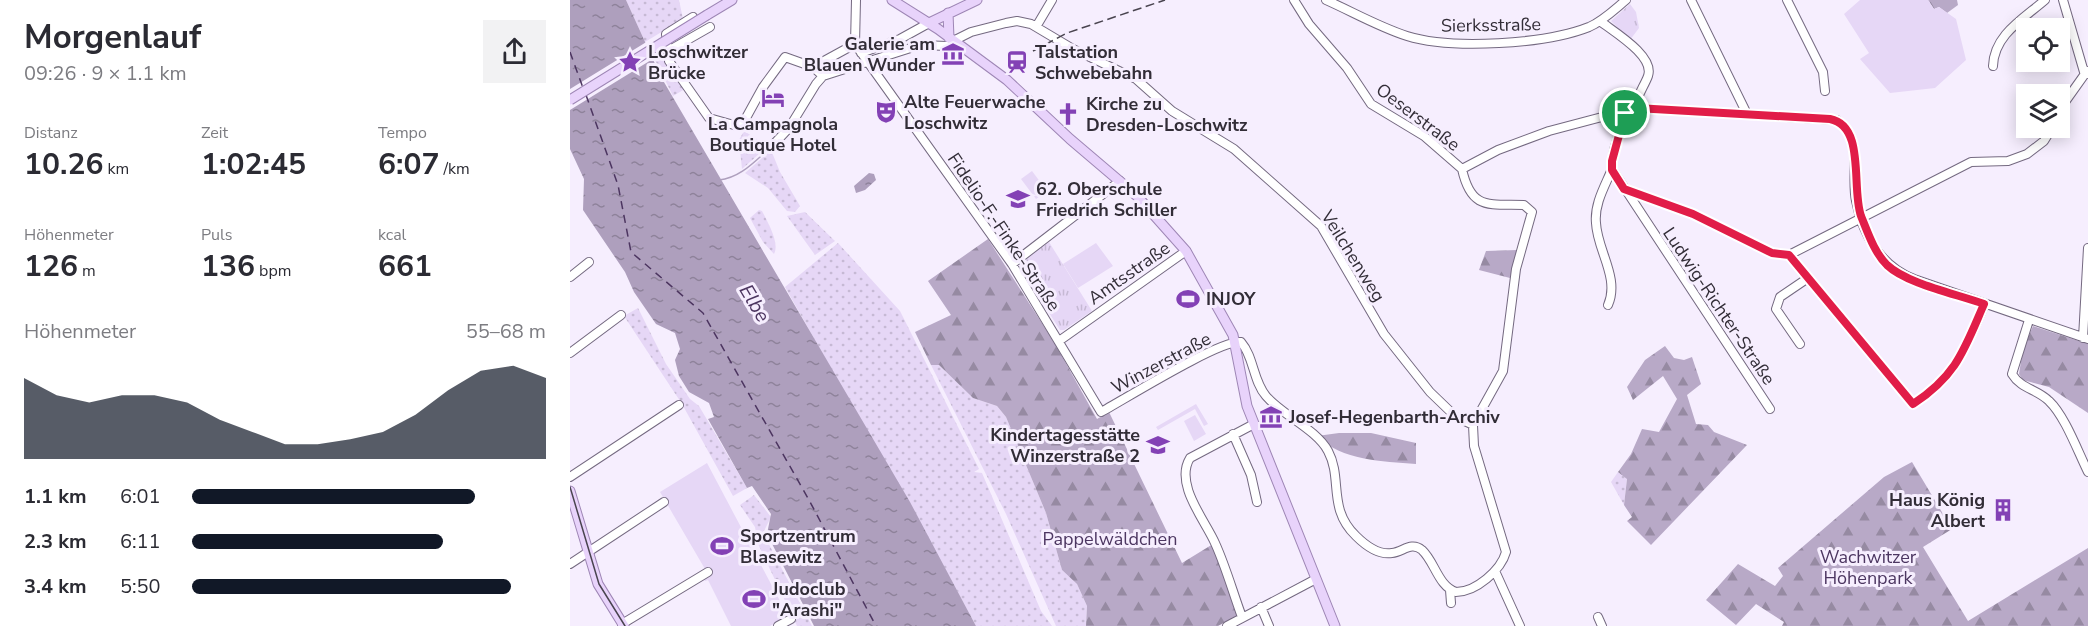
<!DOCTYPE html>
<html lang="de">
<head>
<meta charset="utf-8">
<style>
  body { margin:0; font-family:"Nunito Sans",sans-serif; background:#f2f2f3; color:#2b2b33; height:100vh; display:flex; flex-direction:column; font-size:22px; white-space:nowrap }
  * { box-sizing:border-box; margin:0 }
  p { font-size:20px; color:#7c7c81 }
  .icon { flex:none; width:33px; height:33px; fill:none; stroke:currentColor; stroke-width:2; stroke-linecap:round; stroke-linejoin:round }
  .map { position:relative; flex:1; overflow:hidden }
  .side { display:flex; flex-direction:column; background:#fff; width:570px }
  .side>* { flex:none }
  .tools { position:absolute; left:1446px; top:18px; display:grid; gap:12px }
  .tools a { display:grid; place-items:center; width:54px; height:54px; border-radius:0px; background:#fff; box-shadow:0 3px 15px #0003; font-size:30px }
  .pin { position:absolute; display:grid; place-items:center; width:51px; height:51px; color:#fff; margin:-26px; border:3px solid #fff; border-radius:50%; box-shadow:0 2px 6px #0007 }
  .round { display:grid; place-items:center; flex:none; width:63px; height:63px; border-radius:0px; background:#f2f2f3 }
  .overview { display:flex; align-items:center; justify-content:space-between; height:102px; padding:0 24px }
  h1 { font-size:33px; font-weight:700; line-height:45px }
  .figures { display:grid; grid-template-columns:repeat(3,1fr); gap:9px; height:102px; padding:6px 24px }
  .figures div { display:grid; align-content:center }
  .figures b { font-size:30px; font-weight:700 }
  .figures small { font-size:16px; font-weight:400 }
  .figures p { font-size:16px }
  .chart { height:168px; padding:12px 24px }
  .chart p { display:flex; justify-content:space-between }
  .chart svg { width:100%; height:108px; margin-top:6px; fill:#111827; opacity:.7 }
  ul { padding:0 24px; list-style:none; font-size:20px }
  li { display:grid; grid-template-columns:96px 72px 1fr; align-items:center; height:45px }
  li i { height:15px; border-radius:8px; background:#111827 }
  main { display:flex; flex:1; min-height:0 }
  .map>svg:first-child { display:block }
  .grass { fill:url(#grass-dots) }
  .forest { fill:url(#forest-firs) }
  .park { fill:url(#park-tufts) }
  .garden { fill:#e6d7f6 }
  .water { fill:url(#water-ripples) }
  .pier { fill:#f6eefe }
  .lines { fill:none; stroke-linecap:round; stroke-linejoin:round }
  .stream { stroke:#ae9fbd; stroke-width:1.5 }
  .ferry { stroke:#4c3560; stroke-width:1.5; stroke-dasharray:8 6; stroke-linecap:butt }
  .minor-casing { stroke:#746980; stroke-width:10 }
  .major-casing { stroke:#9e86b5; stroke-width:11 }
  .minor { stroke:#fff; stroke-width:8 }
  .major { stroke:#e8d3fb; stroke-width:9 }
  .tram { stroke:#49444f; stroke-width:1.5 }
  .rail { stroke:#49444f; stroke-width:1.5; stroke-dasharray:9 4.5; stroke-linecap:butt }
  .major-bridge-casing { stroke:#9e86b5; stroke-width:11; stroke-linecap:butt }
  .major-bridge { stroke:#e8d3fb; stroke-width:9 }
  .route-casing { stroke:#fff; stroke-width:12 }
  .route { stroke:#e11d48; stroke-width:8 }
  .labels { text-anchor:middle; stroke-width:6; stroke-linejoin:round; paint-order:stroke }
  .street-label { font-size:18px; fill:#322d37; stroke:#f6eefe }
  .poi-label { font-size:18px; font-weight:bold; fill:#322d37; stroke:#f6eefe; text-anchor:start }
  .park-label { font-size:18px; fill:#4c3661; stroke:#f6eefe }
  .water-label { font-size:20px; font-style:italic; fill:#4c3560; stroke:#f6eefe }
</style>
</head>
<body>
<main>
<section class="side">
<div class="overview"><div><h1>Morgenlauf</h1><p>09:26 · 9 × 1.1 km</p></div><a class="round"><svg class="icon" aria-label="share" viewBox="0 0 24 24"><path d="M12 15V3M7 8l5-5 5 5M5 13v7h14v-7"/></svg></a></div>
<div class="figures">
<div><p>Distanz</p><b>10.26<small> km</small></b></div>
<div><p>Zeit</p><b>1:02:45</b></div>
<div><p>Tempo</p><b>6:07<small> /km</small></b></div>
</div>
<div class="figures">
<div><p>Höhenmeter</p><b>126<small> m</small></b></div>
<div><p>Puls</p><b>136<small> bpm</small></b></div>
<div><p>kcal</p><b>661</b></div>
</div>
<div class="chart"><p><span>Höhenmeter</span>55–68 m</p>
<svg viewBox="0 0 160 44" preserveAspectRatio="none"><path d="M0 44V11L10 18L20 21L30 18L40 18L50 21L60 28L70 33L80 38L90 38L100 36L110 33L120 26L130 16L140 8L150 6L160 11V44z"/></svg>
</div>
<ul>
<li><b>1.1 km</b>6:01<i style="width:80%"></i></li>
<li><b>2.3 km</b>6:11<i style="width:71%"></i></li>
<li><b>3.4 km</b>5:50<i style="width:90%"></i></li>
</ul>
</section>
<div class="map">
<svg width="1518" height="626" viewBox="0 0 1518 626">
  <defs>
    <pattern id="grass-dots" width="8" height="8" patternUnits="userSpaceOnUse" patternTransform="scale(1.5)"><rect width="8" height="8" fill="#e6d7f6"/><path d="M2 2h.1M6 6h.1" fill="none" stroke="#c6b9d4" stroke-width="1.8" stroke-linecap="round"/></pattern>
    <pattern id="forest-firs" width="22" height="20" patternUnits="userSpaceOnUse" patternTransform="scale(1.5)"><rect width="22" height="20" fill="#b8a9c7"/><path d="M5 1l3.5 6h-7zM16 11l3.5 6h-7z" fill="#968aa2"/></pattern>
    <pattern id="park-tufts" width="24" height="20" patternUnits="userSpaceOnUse" patternTransform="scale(1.5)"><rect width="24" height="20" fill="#e6d7f6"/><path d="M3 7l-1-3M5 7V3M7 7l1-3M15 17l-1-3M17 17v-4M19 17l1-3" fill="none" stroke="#c6b9d4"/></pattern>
    <pattern id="water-ripples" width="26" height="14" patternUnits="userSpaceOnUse" patternTransform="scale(1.5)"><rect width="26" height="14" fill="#ae9fbd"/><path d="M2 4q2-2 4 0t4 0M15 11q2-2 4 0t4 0" fill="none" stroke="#8e829a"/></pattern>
  </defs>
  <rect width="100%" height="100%" fill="#f6eefe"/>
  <path class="grass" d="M56,0H109L113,19L75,42Z
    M94,56L115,89L103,96L85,60Z
    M174,131L198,146L172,169L169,140Z
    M201,150L210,172L230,206L225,212L217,211L198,188L175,173Z
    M189,210L192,211C198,223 210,243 204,254L193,242L180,218Z
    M235,212L265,241L245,255L217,216Z
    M268,243L330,311L409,469L404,472L412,473L471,611L482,626H406C345,511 278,400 215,287Z
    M68,308L96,364L120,399L129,406L177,488L163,496L112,404L54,316Z
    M361,365H369L403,398L427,406L436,417L476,513L492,570L507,584L517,606L516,626H486L436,514Z
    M1048,472L1057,478L1054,505L1041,482Z
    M184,495L201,517L193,533L242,626H227L188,544L185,527L170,505Z"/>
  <path class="forest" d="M1358,0H1387L1388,5L1377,13L1369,7L1364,9Z
    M418,239L484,342L527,419L539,412L612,563L643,544L668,615L648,626H516L517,606L507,584L492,570L476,513L436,417L427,406L403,398L369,365H361L345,332L381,315L358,281Z
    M947,250L940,278L909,270L916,251Z
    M1463,326L1518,344V413L1479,387L1453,380L1449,374L1453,349Z
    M1095,346L1104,358L1114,360L1122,357L1131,384L1117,395L1126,424L1138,425L1144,432L1177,445L1081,545L1057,521L1062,517L1054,505L1057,479L1048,472L1061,454L1072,429L1089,432L1107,399L1093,376L1063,400L1057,387L1075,360Z
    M769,433H801L846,443V464C812,461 772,461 747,436Z
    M1342,462L1382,529L1353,547L1398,621L1518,548V626H1212L1214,622L1186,604L1166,625L1136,600L1168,564L1205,586L1213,576L1208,568L1314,477Z"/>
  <path class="park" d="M1060,4L1066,12L1069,28L1060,40L1041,21Z
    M479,242L522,311L494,330H490L451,269V262Z"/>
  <path class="garden" d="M1290,0H1358L1364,9L1369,7L1386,19L1396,60L1365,88L1320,93L1290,59L1299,53L1274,14Z
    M462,171L477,191L466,199L451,179Z
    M526,243L543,266L508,288L493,264Z
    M626,404L638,424L634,426L625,409L588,430L586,427Z
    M625,415L636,434L624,441L614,421Z
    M137,463L218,616L200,626H161L138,580L135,581L130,572L135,569L90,492Z"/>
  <path class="water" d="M0,0H56L91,77L340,502L406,626H244L243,624L197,534L201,514L182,486L177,488L138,419L144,417L139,403L119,392L109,376L105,360L110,349L105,333L86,324L64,292L55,272L13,210L14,179L0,149Z
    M299,173L304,174L306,180L295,190L286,193L284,186Z"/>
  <path class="pier" d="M78,41L86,57L0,110V89Z"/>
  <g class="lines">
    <path class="stream" d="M149,180C170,178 184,162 200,148"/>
    <path class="ferry" d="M0,52L13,88
      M16,95L48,185L61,252L133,313L239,500L306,626"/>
    <g class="minor-casing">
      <path id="minor" d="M286,0L285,44L442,264L531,412C555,399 651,339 671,342C684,357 683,381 696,396C712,415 746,429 758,451C773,479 757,508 786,536C795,545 809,555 822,553C833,552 841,541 852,550C865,562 868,586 886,592C906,592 931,570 936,552L904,446L903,425
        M724,0L739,24L777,68L801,104L854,136L892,169
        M756,0C783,12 809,27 837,36C882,50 976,44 1019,27C1033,21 1045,9 1056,0
        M1121,0L1177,114
        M1217,0L1253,72L1255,91
        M1493,0L1514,72L1518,74
        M123,17L96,34L99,61L139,118L171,127L193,87L215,57L243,67L253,76L246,84L219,128L202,146
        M1030,21C1044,32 1085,56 1078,76C1074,87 1066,96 1066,108
        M466,27L482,0
        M383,41L401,32L436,23L447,21L461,24L503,49L566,79L602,111L664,149L751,226L814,334L860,392L886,417L903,425
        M98,51L140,27
        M291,53L330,39L359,23
        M1423,66C1424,35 1453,19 1475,0
        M243,67L285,44
        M253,76L350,45L377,46
        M1490,109L1517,71
        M1055,113L1044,150L1042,169L1200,409
        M892,169L928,150L979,131L1066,108L1267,120C1295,140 1280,173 1286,201C1293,236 1311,266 1344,279L1518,339
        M892,169C901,210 918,204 954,205L962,212L946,269L933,371L903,425
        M1054,189L1123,214L1202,253L1219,255L1343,404C1387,376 1394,350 1415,304
        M1219,255L1401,162L1438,161L1457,154L1474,141L1482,128
        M442,264L550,181
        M0,277L19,262
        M1038,305C1050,278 1027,250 1026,223C1024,204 1035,186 1042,169
        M1459,320L1442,374C1451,389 1467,389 1479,401C1495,416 1508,452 1518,472
        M1513,338L1518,248
        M489,341L616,251
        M1230,344L1206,309L1210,297L1238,278
        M0,353L51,315
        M663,434L681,475L687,502
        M0,477L109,405
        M0,564L94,502
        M925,571L950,626
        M880,590L881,603
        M691,607L699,626
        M672,617C663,593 656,567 645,543C635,520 604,484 620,458L684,424
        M1028,617L1032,626
        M52,624L138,572
        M208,626L221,619
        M657,626L746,579"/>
    </g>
    <g class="major-casing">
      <path id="major" d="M322,0L368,29L437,80L500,139L567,196L616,251L663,335L677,406L765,626
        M378,13L379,38
        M137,15L162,0
        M359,23L407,0
        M0,491L28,584L54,626"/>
    </g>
    <use href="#minor" class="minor"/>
    <use href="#major" class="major"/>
    <path class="tram" d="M0,487L29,584L55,626"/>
    <path class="rail" d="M463,51L497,33L595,0"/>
    <g class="major-bridge-casing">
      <path id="major-bridge" d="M0,100L137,15"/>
    </g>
    <use href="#major-bridge" class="major-bridge"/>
  </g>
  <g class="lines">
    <g class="route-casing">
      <path id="route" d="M1066,108L1260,119C1296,126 1281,188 1291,216C1298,233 1304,252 1317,265C1337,284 1387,294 1414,304C1394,350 1387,375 1343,404L1219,255L1202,253L1123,214L1054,189L1042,170V161L1055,113Z"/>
    </g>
    <use href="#route" class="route"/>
  </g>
  <defs>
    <g id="museum-bare" transform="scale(1.8)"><path d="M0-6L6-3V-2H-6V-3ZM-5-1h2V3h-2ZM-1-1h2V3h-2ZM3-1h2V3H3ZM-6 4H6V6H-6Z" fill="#8341b5" stroke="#f6eefe" stroke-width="2.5" paint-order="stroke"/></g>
    <g id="sight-bare" transform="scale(1.8)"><path d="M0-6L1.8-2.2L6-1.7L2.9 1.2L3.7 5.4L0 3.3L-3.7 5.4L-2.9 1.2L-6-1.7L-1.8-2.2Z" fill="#8341b5" stroke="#f6eefe" stroke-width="2.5" paint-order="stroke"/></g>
    <g id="station-bare" transform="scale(1.8)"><path d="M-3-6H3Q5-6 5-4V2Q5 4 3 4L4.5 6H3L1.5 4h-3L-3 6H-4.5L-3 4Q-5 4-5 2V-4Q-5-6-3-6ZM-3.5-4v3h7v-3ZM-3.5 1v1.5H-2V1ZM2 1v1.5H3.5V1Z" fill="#8341b5" stroke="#f6eefe" stroke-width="2.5" paint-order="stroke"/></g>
    <g id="hotel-bare" transform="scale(1.8)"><path d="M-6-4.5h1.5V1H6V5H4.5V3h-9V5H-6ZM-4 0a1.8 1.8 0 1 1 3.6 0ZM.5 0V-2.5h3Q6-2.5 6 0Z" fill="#8341b5" stroke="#f6eefe" stroke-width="2.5" paint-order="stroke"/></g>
    <g id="theatre-bare" transform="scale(1.8)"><path d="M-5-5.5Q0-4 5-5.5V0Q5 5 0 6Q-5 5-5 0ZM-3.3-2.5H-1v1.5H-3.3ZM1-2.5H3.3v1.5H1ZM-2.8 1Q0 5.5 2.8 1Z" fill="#8341b5" stroke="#f6eefe" stroke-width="2.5" paint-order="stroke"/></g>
    <g id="church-bare" transform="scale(1.8)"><path d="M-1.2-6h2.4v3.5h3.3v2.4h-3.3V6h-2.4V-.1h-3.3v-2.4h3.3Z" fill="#8341b5" stroke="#f6eefe" stroke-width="2.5" paint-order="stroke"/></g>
    <g id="school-bare" transform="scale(1.8)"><path d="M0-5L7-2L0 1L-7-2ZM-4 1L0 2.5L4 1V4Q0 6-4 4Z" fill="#8341b5" stroke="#f6eefe" stroke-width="2.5" paint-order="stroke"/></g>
    <g id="stadium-bare" transform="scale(1.8)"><path d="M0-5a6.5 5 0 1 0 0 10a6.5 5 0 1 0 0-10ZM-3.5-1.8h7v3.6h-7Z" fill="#8341b5" stroke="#f6eefe" stroke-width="2.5" paint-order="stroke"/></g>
    <g id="building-bare" transform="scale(1.8)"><path d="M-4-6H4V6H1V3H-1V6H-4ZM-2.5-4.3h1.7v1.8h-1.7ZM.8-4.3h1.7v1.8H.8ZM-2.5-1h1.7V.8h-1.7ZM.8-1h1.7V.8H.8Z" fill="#8341b5" stroke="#f6eefe" stroke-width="2.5" paint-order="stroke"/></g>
  </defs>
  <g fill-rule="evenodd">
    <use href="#museum-bare" x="383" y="54"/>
    <use href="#sight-bare" x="60" y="62"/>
    <use href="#station-bare" x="447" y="62"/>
    <use href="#hotel-bare" x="203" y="98"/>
    <use href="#theatre-bare" x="316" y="112"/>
    <use href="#church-bare" x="498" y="114"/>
    <use href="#school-bare" x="448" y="199"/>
    <use href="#stadium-bare" x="618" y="299"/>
    <use href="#museum-bare" x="701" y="417"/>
    <use href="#school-bare" x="588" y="445"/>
    <use href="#building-bare" x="1433" y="510"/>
    <use href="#stadium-bare" x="152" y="546"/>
    <use href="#stadium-bare" x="184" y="599"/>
  </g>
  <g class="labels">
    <g class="street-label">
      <text transform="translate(921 25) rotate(-1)" y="6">Sierksstraße</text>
      <text transform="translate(848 117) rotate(37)" y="6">Oeserstraße</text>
      <text transform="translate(434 232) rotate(56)" y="6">Fidelio-F.-Finke-Straße</text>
      <text transform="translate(783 256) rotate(58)" y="6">Veilchenweg</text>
      <text transform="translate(559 273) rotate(-35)" y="6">Amtsstraße</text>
      <text transform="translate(1149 306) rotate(56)" y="6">Ludwig-Richter-Straße</text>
      <text transform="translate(591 363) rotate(-28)" y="6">Winzerstraße</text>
    </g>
    <g class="poi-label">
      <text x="365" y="50" text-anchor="end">Galerie am<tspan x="365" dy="21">Blauen Wunder</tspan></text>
      <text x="78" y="58">Loschwitzer<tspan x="78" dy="21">Brücke</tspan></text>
      <text x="465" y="58">Talstation<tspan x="465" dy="21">Schwebebahn</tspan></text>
      <text x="334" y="108">Alte Feuerwache<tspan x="334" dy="21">Loschwitz</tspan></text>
      <text x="516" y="110">Kirche zu<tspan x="516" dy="21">Dresden-Loschwitz</tspan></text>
      <text x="203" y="130" text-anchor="middle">La Campagnola<tspan x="203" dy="21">Boutique Hotel</tspan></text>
      <text x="466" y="195">62. Oberschule<tspan x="466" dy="21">Friedrich Schiller</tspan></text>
      <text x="636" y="305">INJOY</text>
      <text x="719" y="423">Josef-Hegenbarth-Archiv</text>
      <text x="570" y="441" text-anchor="end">Kindertagesstätte<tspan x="570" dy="21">Winzerstraße 2</tspan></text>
      <text x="1415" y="506" text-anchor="end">Haus König<tspan x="1415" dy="21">Albert</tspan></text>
      <text x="170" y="542">Sportzentrum<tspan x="170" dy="21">Blasewitz</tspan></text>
      <text x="202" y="595">Judoclub<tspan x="202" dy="21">"Arashi"</tspan></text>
    </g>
    <g class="park-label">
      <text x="540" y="545">Pappelwäldchen</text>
      <text x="1298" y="563">Wachwitzer<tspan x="1298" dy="21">Höhenpark</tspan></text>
    </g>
    <g class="water-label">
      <text transform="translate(185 303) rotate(59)" y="7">Elbe</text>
    </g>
  </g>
</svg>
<div class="tools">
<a><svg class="icon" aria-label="locate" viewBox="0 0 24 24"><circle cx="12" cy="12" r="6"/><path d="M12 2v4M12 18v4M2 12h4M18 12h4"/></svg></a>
<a><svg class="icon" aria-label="layers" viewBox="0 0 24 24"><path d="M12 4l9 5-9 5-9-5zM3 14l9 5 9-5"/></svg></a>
</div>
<div class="pin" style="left:1055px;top:113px;background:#1e9e55"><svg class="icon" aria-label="arrive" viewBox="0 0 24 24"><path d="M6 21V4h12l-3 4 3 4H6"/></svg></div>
</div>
</main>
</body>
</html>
